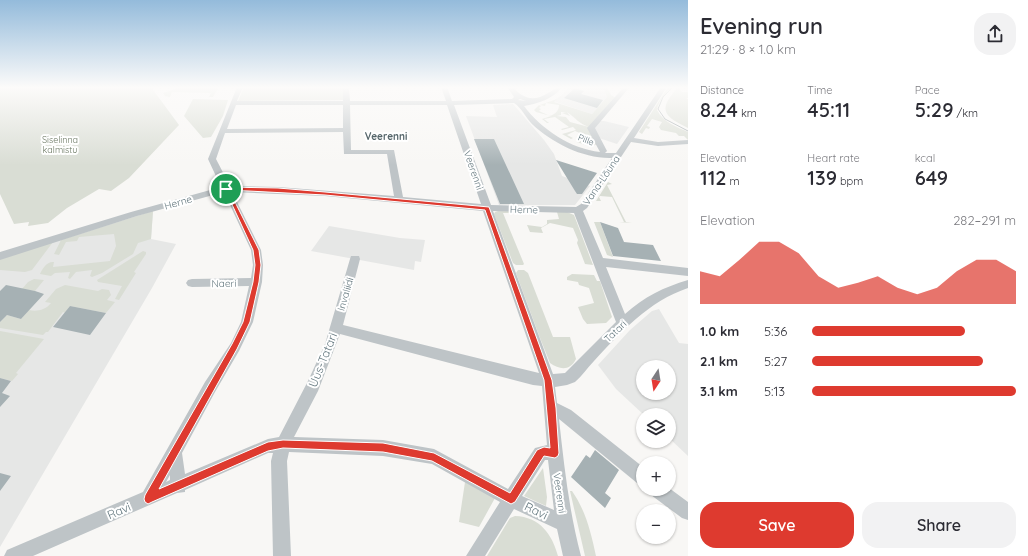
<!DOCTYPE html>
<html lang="en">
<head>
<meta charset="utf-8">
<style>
  body { margin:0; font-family:Quicksand,sans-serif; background:#f2f2f3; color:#2b2b33; height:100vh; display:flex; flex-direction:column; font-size:15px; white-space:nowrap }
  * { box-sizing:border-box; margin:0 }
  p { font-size:13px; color:#7c7c81 }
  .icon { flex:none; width:22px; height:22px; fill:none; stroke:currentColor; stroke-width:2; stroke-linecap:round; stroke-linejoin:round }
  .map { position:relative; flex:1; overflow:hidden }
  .panel { display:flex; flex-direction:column; background:#fff; width:340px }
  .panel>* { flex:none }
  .needle { width:26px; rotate:192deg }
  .tools { position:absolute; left:636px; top:360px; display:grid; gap:8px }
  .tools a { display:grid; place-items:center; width:40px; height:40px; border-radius:50%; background:#fff; box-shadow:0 1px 3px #0004; font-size:20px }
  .pin { position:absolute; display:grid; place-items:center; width:34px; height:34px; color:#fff; margin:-17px; border:2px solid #fff; border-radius:50%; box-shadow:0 1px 4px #0007 }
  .round { display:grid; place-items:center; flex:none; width:42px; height:42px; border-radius:16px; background:#f2f2f3 }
  .overview { display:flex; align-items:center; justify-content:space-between; height:68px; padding:0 12px }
  h1 { font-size:22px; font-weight:600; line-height:30px }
  .figures { display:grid; grid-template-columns:repeat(3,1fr); gap:6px; height:68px; padding:4px 12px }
  .figures div { display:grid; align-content:center }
  .figures b { font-size:20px; font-weight:600 }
  .figures small { font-size:11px; font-weight:400 }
  .figures p { font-size:11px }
  .chart { height:112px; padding:8px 12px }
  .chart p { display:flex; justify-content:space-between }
  .chart svg { width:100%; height:72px; margin-top:4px; fill:#de3a2f; opacity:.7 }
  .button { display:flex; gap:8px; margin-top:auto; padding:8px 12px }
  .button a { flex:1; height:46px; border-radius:16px; background:#de3a2f; color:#fff; font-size:16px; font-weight:600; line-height:46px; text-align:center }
  .button a+a { background:#f2f2f3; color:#2b2b33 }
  ul { padding:0 12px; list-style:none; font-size:13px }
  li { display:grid; grid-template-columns:64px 48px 1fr; align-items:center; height:30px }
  li i { height:10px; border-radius:5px; background:#de3a2f }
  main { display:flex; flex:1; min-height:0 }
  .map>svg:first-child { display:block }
  .built { fill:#e6e7e6; fill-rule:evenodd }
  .green { fill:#d9ddd4 }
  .building { fill:#a6b1b4 }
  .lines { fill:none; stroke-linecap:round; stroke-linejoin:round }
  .minor { fill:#bec4c7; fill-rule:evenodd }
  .tram { stroke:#a0a9ac; stroke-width:1 }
  .route { fill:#de3a2f; stroke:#fff; fill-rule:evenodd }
  .labels { text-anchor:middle; stroke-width:4; stroke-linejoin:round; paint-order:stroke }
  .far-park-label { font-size:9px; fill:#6a7762; stroke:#fff }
  .far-street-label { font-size:9px; fill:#64787f; stroke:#fff }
  .far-quarter-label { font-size:10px; font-weight:bold; fill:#55656a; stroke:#fff }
  .street-label { font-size:10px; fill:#64787f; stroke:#fff }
  .near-street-label { font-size:12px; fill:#64787f; stroke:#fff }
</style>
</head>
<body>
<main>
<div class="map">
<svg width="688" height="556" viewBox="0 0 688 556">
  <rect width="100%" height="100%" fill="#f8f7f5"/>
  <path class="built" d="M569,87H603L607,97L592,114L553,101L562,95Z
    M513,104L544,140L554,154L562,176L590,186L575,205H499L466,116L497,117L493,105Z
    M599,121H604L629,127L617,144L599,138L592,129Z
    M153,211L151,239L176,244L152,288L0,547V258Z
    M329,226L400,238L425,240L421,262L415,261L414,270L311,251Z
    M659,309L679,343L688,344V456L669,438V415H644L616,389L598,365L630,330L652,311ZM643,367H669V393H643Z"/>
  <path class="green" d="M0,87H151L179,125L129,178L111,191L99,189L67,208L48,223L28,226L29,222L14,224L0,194Z
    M174,87L181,88L219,87L213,97H209L211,93L172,92L170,97L165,96L163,93L175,89Z
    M244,87H343L344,100L238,101Z
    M603,87H607L611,95L616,98L589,127C578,123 577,119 567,112L570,116L562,113L566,112H561V115L557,116L566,117L570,122L589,127L597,144L591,147L577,142L579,140L587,144L594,139L575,131L567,135L573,138L571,139L562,134L576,130L573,127L562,130L561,129L569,127L555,117L544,119L549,123H547L542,119L551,116L536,112L534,110L539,105L541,106L539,108L541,109L539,111L550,116C555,114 559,111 559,105L546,103L545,106L540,105L557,99L554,102L592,114L607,97Z
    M668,87H672C666,93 658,101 657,110C663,122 677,127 688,132V140L684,136H679L676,133L661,130L659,127L662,122L652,119L647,126L650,127L649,129L646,128L642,134L639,132Z
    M678,87L682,92H688V98H686L688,99V128C661,115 659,109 678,87Z
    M193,99L228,100L223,116L211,137L203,138L184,116Z
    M608,182L612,184L607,185L626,222L632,223L619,222H624L612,197L600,196L599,197L601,201H596Z
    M153,211L151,239L138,243L133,254L102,273L92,277L90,276L92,270L76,272L70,279L68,278L70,272L55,273L51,276L40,274C42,269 47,261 54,262L53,267L110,261L116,246L114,234L79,237L77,241L66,242L59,255L54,254L61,240Z
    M498,211H520V213H503L524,264L523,265H516L513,263L494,214L495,212Z
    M557,212H567L574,215L593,265L585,264L577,243L578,240L573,228L550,223L541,228L543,233L530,232L527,225L542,227L547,224V220L559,219Z
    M594,222H600L613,257L607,255Z
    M53,242L32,270L25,272L0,270V258Z
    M143,251L146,252V254L134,272L136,273L119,300L115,299L122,286L98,282L97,280Z
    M518,270H524L528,273L553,337H570L576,359C570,371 560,370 550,363L540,338L516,273Z
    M572,274L594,275L597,281H600L612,317L606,323L587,324L583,319L578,307L594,303L589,288L579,285L578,282L567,280V277Z
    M34,279L44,280L35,291L22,289L28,282Z
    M65,285L98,291L102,289L109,290L111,295L107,300L115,302L106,313L70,306L65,313L63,312L48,332H46L43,335L0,328V322L7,315L21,319L29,310C36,312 46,310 51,303L45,302L56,289Z
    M0,331L44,339L16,373L18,374L12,381L0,378Z
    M543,468L547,497L546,506L524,496Z
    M465,482L495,498L479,527L459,522Z
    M570,491H572C586,511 591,533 596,556H585Z
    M515,516C540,517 552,534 558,556H487L510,518Z"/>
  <path class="building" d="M575,88L584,91L581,94L603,100L597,108L564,98Z
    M474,139H494L524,204H500Z
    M556,160L597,173L582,194H577L575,191Z
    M600,222L618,228L624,242L653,245L661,261L613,256Z
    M6,285L35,291L44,294L21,319L7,315L0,322V291Z
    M70,306L106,313L90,335L53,327Z
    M0,378L11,381L2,393L10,396L0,407Z
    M595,450L619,470L605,493L611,498L605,508L571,477L586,455L590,458Z
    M0,473L11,476L0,491Z"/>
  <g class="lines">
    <path class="minor" d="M237,87H243L237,101H343V87H349L350,101H446L441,87H447L452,101L512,99L514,97L507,87H513C523,99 534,102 548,93C554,90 555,87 562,87C555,98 537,104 524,106C541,129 571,149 600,152L587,128L624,87H628V89L595,128L607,151L605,153H616L661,87H667L634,138L658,142L688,140V144L658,146L631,142L587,208L583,211L603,258L688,268V276L606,267L625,314C644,297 664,287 688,280V288C649,301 621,332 594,361C587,368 582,376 575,382L567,385L555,387L557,403L571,410L643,467V485L637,483L559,419C564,465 569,511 581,556H563L557,529L514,509L485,556H466L500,502L432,464L383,456L289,452L287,461L291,556H273L271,461L273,453H268L185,490V492L177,493L33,556H4L7,550L143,492L205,382L231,343L241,322L249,286L192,287L188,286L186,283L188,280L192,279L251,278L253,265L251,250L224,192L137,216L0,260V252L131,212L221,187L208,159ZM520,99L526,101L518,100ZM514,103C521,107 526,118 532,124C552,143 584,159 612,158L581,204L576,207L491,205L454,105ZM236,105H343V128L227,129ZM350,105H447L481,204L403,197L394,150H351ZM343,132L344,154H387L394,196L278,187L230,186L216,159L225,133ZM232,192L325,196L483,211L539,373L343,325L360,259L359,256H351L350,259L325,344L308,381L279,437L268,439L185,474L182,453L215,392L239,351L253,322L262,282L263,265L261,250ZM493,211L574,213L616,322L565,373L553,374ZM340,334L533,385L542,386L547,445L535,448L508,489L434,449L383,440L294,437L318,391ZM545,460H548L554,510L522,496ZM170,475V480L166,482Z
      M669,488L688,502V520L682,518L651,495L649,489Z"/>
    <path class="tram" d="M673,87L663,97L658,109L665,119L688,131"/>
  </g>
  <linearGradient id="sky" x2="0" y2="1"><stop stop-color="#94bbdb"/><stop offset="0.53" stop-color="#fcfbfa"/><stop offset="1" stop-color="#fcfbfa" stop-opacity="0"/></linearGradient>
  <rect width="688" height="165" fill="url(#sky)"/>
  <path class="route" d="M224,187L278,188L325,192L489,207L552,380L556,408L559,453L558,456L555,458L544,456L515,502L511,504L432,461L383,452L283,448L268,451L152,502L148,504L145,502L144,499L145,495L232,344L243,322L253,282L255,265L253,250ZM229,190L325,195L485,210L544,380L550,448L544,447L537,450L510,493L434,453L383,443L283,440L268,442L159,489L237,349L250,322L259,282L261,265L259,250Z"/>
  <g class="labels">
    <g class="far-park-label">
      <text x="60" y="143">Siselinna<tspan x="60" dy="10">kalmistu</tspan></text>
    </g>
    <g class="far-street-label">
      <text transform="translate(586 140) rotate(21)" y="3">Pille</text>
    </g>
    <g class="far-quarter-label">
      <text x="386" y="140">Veerenni</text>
    </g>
    <g class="street-label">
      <text transform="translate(474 170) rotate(71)" y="4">Veerenni</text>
      <text transform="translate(601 180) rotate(-56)" y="4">Vana-Lõuna</text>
      <text transform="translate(178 202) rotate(-16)" y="4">Herne</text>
      <text transform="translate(524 209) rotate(1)" y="4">Herne</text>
      <text transform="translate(224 283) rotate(-1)" y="4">Naeri</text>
      <text transform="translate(345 294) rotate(-74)" y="4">Invaliidi</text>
      <text transform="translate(615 331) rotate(-44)" y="4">Tatari</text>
      <text transform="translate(560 493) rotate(82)" y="4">Veerenni</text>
    </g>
    <g class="near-street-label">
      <text transform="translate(323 360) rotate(-68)" y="4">Uus-Tatari</text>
      <text transform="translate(119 511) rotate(-23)" y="4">Ravi</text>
      <text transform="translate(536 511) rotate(26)" y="4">Ravi</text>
    </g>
  </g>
</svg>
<div class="tools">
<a><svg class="needle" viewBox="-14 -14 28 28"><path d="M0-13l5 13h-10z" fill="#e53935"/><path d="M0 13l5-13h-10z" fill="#7c7c81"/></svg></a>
<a><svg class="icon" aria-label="layers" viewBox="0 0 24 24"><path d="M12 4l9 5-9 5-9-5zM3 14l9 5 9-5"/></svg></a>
<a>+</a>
<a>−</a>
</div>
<div class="pin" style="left:226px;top:189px;background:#1e9e55"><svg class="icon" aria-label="arrive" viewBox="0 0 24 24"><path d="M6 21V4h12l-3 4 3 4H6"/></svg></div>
</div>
<section class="panel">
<div class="overview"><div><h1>Evening run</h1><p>21:29 · 8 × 1.0 km</p></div><a class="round"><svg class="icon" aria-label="share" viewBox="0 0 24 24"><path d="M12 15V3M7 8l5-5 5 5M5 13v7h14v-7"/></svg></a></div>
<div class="figures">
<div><p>Distance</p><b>8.24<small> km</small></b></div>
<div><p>Time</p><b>45:11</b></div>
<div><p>Pace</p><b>5:29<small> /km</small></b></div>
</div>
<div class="figures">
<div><p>Elevation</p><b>112<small> m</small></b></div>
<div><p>Heart rate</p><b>139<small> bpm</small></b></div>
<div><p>kcal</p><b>649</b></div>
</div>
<div class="chart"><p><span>Elevation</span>282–291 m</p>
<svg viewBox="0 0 160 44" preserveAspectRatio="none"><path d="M0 44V24L10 27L20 17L30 6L40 6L50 13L60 27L70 34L80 31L90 27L100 34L110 38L120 34L130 24L140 17L150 17L160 24V44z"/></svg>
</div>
<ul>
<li><b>1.0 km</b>5:36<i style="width:75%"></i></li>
<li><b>2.1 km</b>5:27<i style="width:84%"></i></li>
<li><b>3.1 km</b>5:13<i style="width:100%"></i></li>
</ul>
<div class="button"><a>Save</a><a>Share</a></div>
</section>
</main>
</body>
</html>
